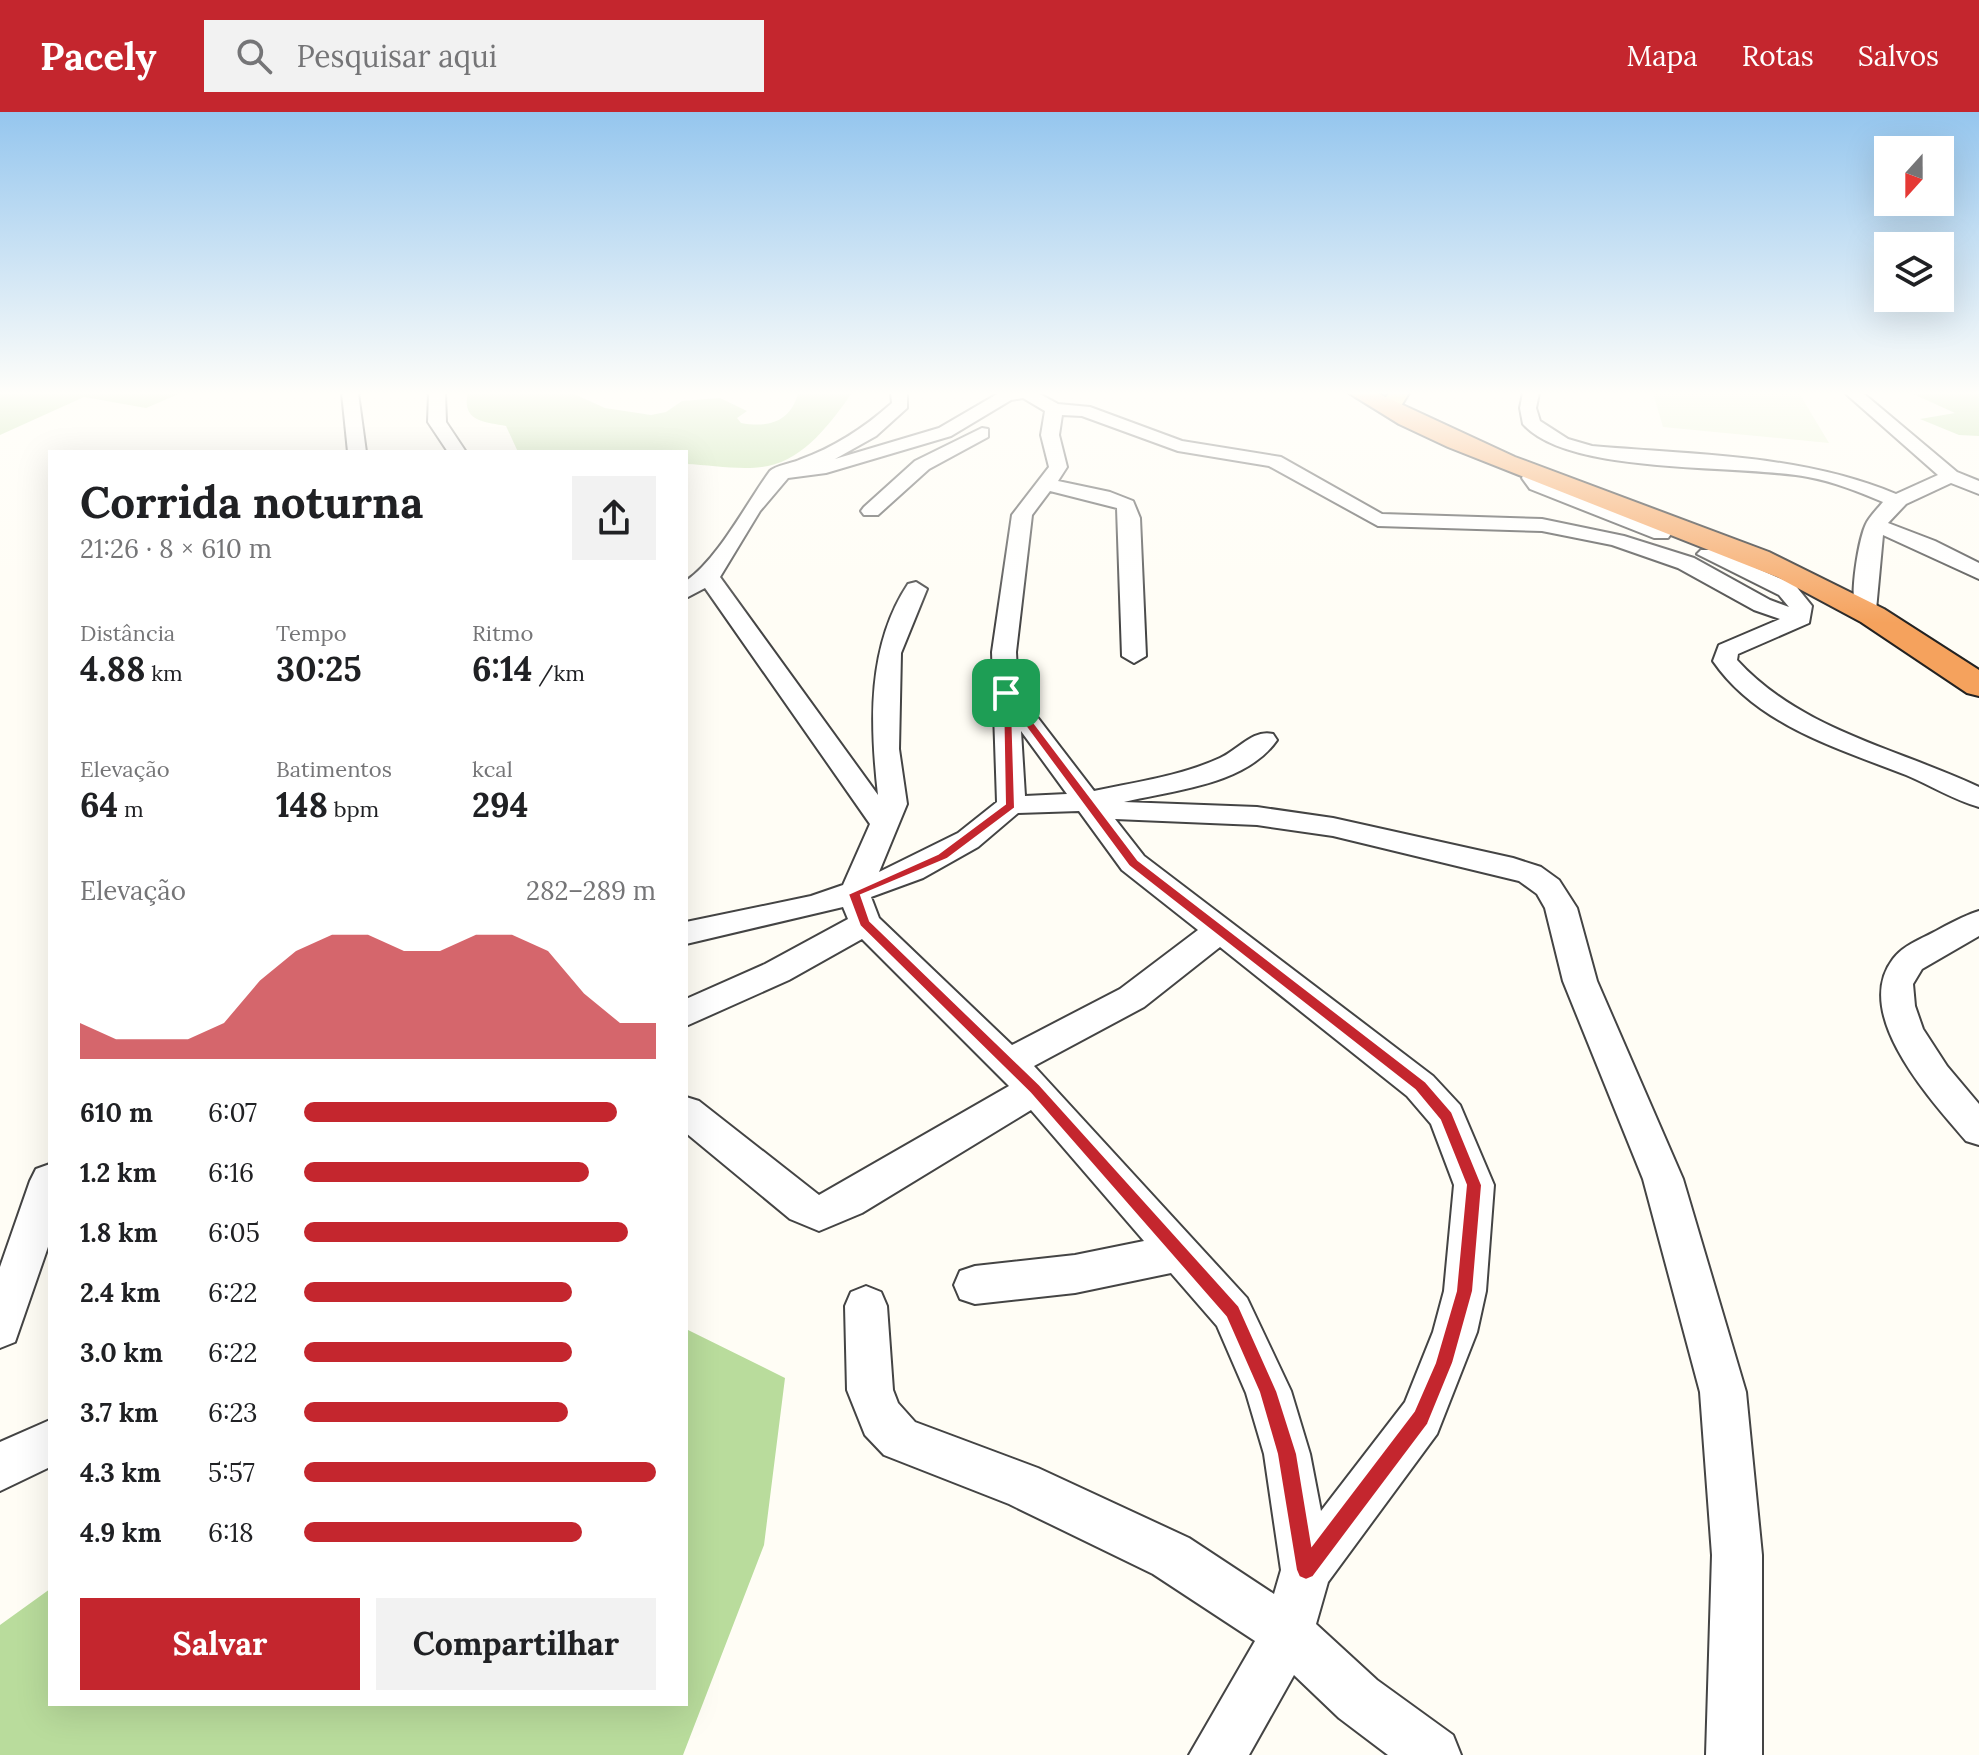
<!DOCTYPE html>
<html lang="pt">
<head>
<meta charset="utf-8">
<style>
  body { margin:0; font-family:Lora,serif; background:#f2f2f2; color:#202124; height:100vh; display:flex; flex-direction:column; font-size:30px; white-space:nowrap }
  * { box-sizing:border-box; margin:0 }
  p { font-size:26px; color:#757577 }
  .icon { flex:none; width:44px; height:44px; fill:none; stroke:currentColor; stroke-width:2; stroke-linecap:round; stroke-linejoin:round }
  .map { position:relative; flex:1; overflow:hidden }
  .sheet { position:absolute; left:48px; top:338px; width:640px; height:1256px; display:flex; flex-direction:column; background:#fff; border-radius:0px; box-shadow:0 8px 32px #0002 }
  .sheet>* { flex:none }
  .needle { width:52px; rotate:201deg }
  .controls { position:absolute; left:1874px; top:24px; display:grid; gap:16px }
  .controls a { display:grid; place-items:center; width:80px; height:80px; border-radius:0px; background:#fff; box-shadow:0 8px 32px #0002; font-size:40px }
  .pin { position:absolute; display:grid; place-items:center; width:68px; height:68px; color:#fff; margin:-34px; border-radius:16px; box-shadow:0 4px 12px #0006 }
  .round { display:grid; place-items:center; flex:none; width:84px; height:84px; border-radius:0px; background:#f2f2f2 }
  .overview { display:flex; align-items:center; justify-content:space-between; height:136px; padding:0 32px }
  h1 { font-size:44px; font-weight:700; line-height:60px }
  .figures { display:grid; grid-template-columns:repeat(3,1fr); gap:12px; height:136px; padding:8px 32px }
  .figures div { display:grid; align-content:center }
  .figures b { font-size:34px; font-weight:700 }
  .figures small { font-size:22px; font-weight:400 }
  .figures p { font-size:22px }
  .chart { height:224px; padding:16px 32px }
  .chart p { display:flex; justify-content:space-between }
  .chart svg { width:100%; height:144px; margin-top:8px; fill:#c4262e; opacity:.7 }
  .action { display:flex; gap:16px; margin-top:auto; padding:16px 32px }
  .action a { flex:1; height:92px; border-radius:0px; background:#c4262e; color:#fff; font-size:32px; font-weight:700; line-height:92px; text-align:center }
  .action a+a { background:#f2f2f2; color:#202124 }
  ul { padding:0 32px; list-style:none; font-size:26px }
  li { display:grid; grid-template-columns:128px 96px 1fr; align-items:center; height:60px }
  li i { height:20px; border-radius:10px; background:#c4262e }
  header { display:flex; align-items:center; gap:48px; box-sizing:border-box; height:112px; padding:0 40px; background:#c4262e; color:#fff }
  header strong { font-size:38px }
  nav { display:flex; gap:44px; margin-inline-start:auto; font-size:28px }
  .search { width:560px; height:72px; background:#f2f2f2; display:flex; align-items:center; gap:20px; box-sizing:border-box; padding:0 28px; border-radius:0px; color:#757577; font-size:30px }
  .map>svg:first-child { display:block }
  .forest { fill:#b9dc9c }
  .pitch { fill:#e6f2cf }
  .lines { fill:none; stroke-linecap:round; stroke-linejoin:round }
  .minor-casing { stroke:#444; stroke-width:4 }
  .major-casing { stroke:#222; stroke-width:4 }
  .highway-casing { stroke:#222; stroke-width:4 }
  .minor { fill:#fff; fill-rule:evenodd }
  .major { fill:#f9d66b; fill-rule:evenodd }
  .highway { fill:#f5a25d; fill-rule:evenodd }
  .route { fill:#c4262e; stroke:#fff; stroke-width:2; fill-rule:evenodd }
</style>
</head>
<body>
<header>
<strong>Pacely</strong>
<div class="search"><svg class="icon" aria-label="search" viewBox="0 0 24 24"><circle cx="10" cy="10" r="6"/><path d="M15 15l6 6"/></svg>Pesquisar aqui</div>
<nav><a>Mapa</a><a>Rotas</a><a>Salvos</a></nav>
</header>
<div class="map">
<svg width="1979" height="1643" viewBox="0 0 1979 1643">
  <rect width="100%" height="100%" fill="#fffdf5"/>
  <path class="forest" d="M0,281H181L146,296L84,285L0,323Z
    M468,281H572L605,296L651,303L666,300L682,289L720,286L747,299L737,306L741,311C768,316 791,310 798,281H852C832,309 805,347 768,354C743,359 712,353 686,352V340H518L506,314C484,310 461,309 468,281Z
    M1911,281H1979V324L1959,323L1920,307L1955,301Z
    M686,1217L785,1266L764,1433L683,1643H0V1513L50,1477V1592H686Z"/>
  <path class="pitch" d="M1653,281H1799L1829,331L1663,315Z"/>
  <g class="lines">
    <g class="minor-casing">
      <path id="minor" d="M342,281H358L366,340H348Z
        M429,281H445L446,310L466,340H448L428,310Z
        M891,281H907V296L876,324L835,347L939,316L999,281H1038L1058,292L1090,295L1182,329L1281,345L1382,402L1542,407L1624,424L1694,446L1770,488L1789,495L1779,483L1697,442L1701,438H1715L1795,473L1812,494L1809,511L1738,542L1737,548C1801,618 1896,636 1979,675V695C1954,688 1930,673 1906,663C1837,636 1757,613 1713,549L1719,533L1780,507L1754,498L1678,456L1612,433L1542,419L1378,414L1269,354L1178,339L1082,304L1062,303L1059,323L1067,355L1058,369L1110,380L1133,389L1140,406L1146,544L1134,551L1122,544L1117,396L1050,379L1032,403L1016,540L1018,580L1094,679C1136,670 1181,664 1220,646C1238,638 1253,617 1273,622L1277,628C1246,673 1174,678 1124,690L1257,695L1333,706L1513,746L1541,755L1559,768L1577,796L1597,869L1683,1067L1746,1280L1762,1443V1643H1706L1712,1443L1700,1280L1643,1067L1563,869L1545,796L1537,782L1519,769L1333,724L1257,713L1115,707L1144,744L1433,964L1460,993L1494,1073L1486,1179L1477,1220L1437,1322L1328,1470L1316,1512L1377,1568L1453,1623L1461,1643H1388L1339,1606L1294,1563L1249,1643H1189L1255,1529L1153,1462L1009,1392L884,1343L865,1323L847,1278L845,1194L851,1180L866,1174L881,1180L887,1194L893,1278L898,1291L915,1310L1038,1356L1189,1426L1274,1482L1281,1458L1264,1342L1246,1281L1217,1214L1171,1161L1075,1181L975,1192L960,1187L954,1173L960,1159L975,1154L1075,1143L1144,1129L1031,998L862,1101L819,1119L790,1107L686,1021V985L699,989L819,1083L1009,974L862,827L789,868L686,914V887L765,852L848,807L843,795L686,832V810L811,784L843,773L870,712L705,476L686,486V469C719,446 747,390 770,359C775,354 792,351 799,348C835,335 864,316 892,291ZM1023,286L1045,299L1041,323L1049,355L1012,403L992,540L997,690L958,721L879,760L907,692L899,637L901,541L927,477L916,470L908,472C867,534 870,612 878,683L720,465L760,399L788,366L826,361L951,324L1011,288ZM1021,619L1067,682L1025,684ZM1079,699L1122,758L1198,818L1120,877L1012,933L879,806L871,785L923,766L978,735L1018,701ZM1220,835L1407,984L1431,1012L1454,1073L1444,1179L1433,1220L1405,1290L1321,1399L1310,1342L1291,1279L1247,1186L1034,954L1144,895Z
        M1523,281H1539L1536,296L1540,309L1568,327L1592,334C1694,343 1800,342 1896,382L1938,363L1845,281H1863L1957,360L1979,369V382L1951,371L1906,392L1888,411L1935,429L1979,451V467L1883,423L1876,498L1873,503H1857C1848,488 1859,424 1867,410C1871,403 1878,396 1883,390C1859,380 1835,370 1808,365C1740,352 1568,364 1523,312L1520,296Z
        M982,316L988,317V325L929,357L878,403H864L861,399L864,395L915,349Z
        M1533,355L1540,357L1544,369L1668,418L1671,422L1668,426H1654L1530,377L1522,366L1526,357Z
        M1979,799V824L1922,857L1913,872L1915,894L1923,917L1947,954L1979,992V1033L1966,1029C1931,988 1851,902 1893,847C1902,834 1921,827 1934,820C1949,812 1963,804 1979,799Z
        M50,1052V1129L15,1230L0,1236V1155L30,1069L36,1057Z
        M50,1308V1355L0,1379V1330Z"/>
    </g>
    <g class="major-casing">
      <path id="major" d="M1389,281H1409L1396,302L1388,303L1377,297Z"/>
    </g>
    <g class="highway-casing">
      <path id="highway" d="M1349,281H1377L1515,345L1769,440L1884,497L1979,558V584L1967,581L1861,510L1777,465L1448,335L1399,312Z"/>
    </g>
    <use href="#minor" class="minor"/>
    <use href="#major" class="major"/>
    <use href="#highway" class="highway"/>
  </g>
  <linearGradient id="sky" x2="0" y2="1"><stop stop-color="#95c6ee"/><stop offset="0.55" stop-color="#fffefa"/><stop offset="1" stop-color="#fffefa" stop-opacity="0"/></linearGradient>
  <rect width="1979" height="511" fill="url(#sky)"/>
  <path class="route" d="M1003,579H1010L1138,748L1426,970L1452,1000L1482,1073L1473,1179L1453,1251L1428,1312L1313,1465L1306,1468L1299,1465L1296,1458L1277,1342L1259,1280L1226,1205L1030,981L860,814L848,782L938,742L1005,692ZM1012,596L1129,754L1415,978L1440,1008L1466,1073L1456,1179L1435,1251L1414,1299L1312,1433L1297,1342L1277,1279L1239,1194L1040,973L870,809L861,783L947,747L1015,696Z"/>
</svg>
<div class="controls">
<a><svg class="needle" viewBox="-14 -14 28 28"><path d="M0-13l5 13h-10z" fill="#e53935"/><path d="M0 13l5-13h-10z" fill="#757577"/></svg></a>
<a><svg class="icon" aria-label="layers" viewBox="0 0 24 24"><path d="M12 4l9 5-9 5-9-5zM3 14l9 5 9-5"/></svg></a>
</div>
<div class="pin" style="left:1006px;top:581px;background:#1e9e55"><svg class="icon" aria-label="arrive" viewBox="0 0 24 24"><path d="M6 21V4h12l-3 4 3 4H6"/></svg></div>
<section class="sheet">
<div class="overview"><div><h1>Corrida noturna</h1><p>21:26 · 8 × 610 m</p></div><a class="round"><svg class="icon" aria-label="share" viewBox="0 0 24 24"><path d="M12 15V3M7 8l5-5 5 5M5 13v7h14v-7"/></svg></a></div>
<div class="figures">
<div><p>Distância</p><b>4.88<small> km</small></b></div>
<div><p>Tempo</p><b>30:25</b></div>
<div><p>Ritmo</p><b>6:14<small> /km</small></b></div>
</div>
<div class="figures">
<div><p>Elevação</p><b>64<small> m</small></b></div>
<div><p>Batimentos</p><b>148<small> bpm</small></b></div>
<div><p>kcal</p><b>294</b></div>
</div>
<div class="chart"><p><span>Elevação</span>282–289 m</p>
<svg viewBox="0 0 160 44" preserveAspectRatio="none"><path d="M0 44V33L10 38L20 38L30 38L40 33L50 20L60 11L70 6L80 6L90 11L100 11L110 6L120 6L130 11L140 24L150 33L160 33V44z"/></svg>
</div>
<ul>
<li><b>610 m</b>6:07<i style="width:89%"></i></li>
<li><b>1.2 km</b>6:16<i style="width:81%"></i></li>
<li><b>1.8 km</b>6:05<i style="width:92%"></i></li>
<li><b>2.4 km</b>6:22<i style="width:76%"></i></li>
<li><b>3.0 km</b>6:22<i style="width:76%"></i></li>
<li><b>3.7 km</b>6:23<i style="width:75%"></i></li>
<li><b>4.3 km</b>5:57<i style="width:100%"></i></li>
<li><b>4.9 km</b>6:18<i style="width:79%"></i></li>
</ul>
<div class="action"><a>Salvar</a><a>Compartilhar</a></div>
</section>
</div>
</body>
</html>
